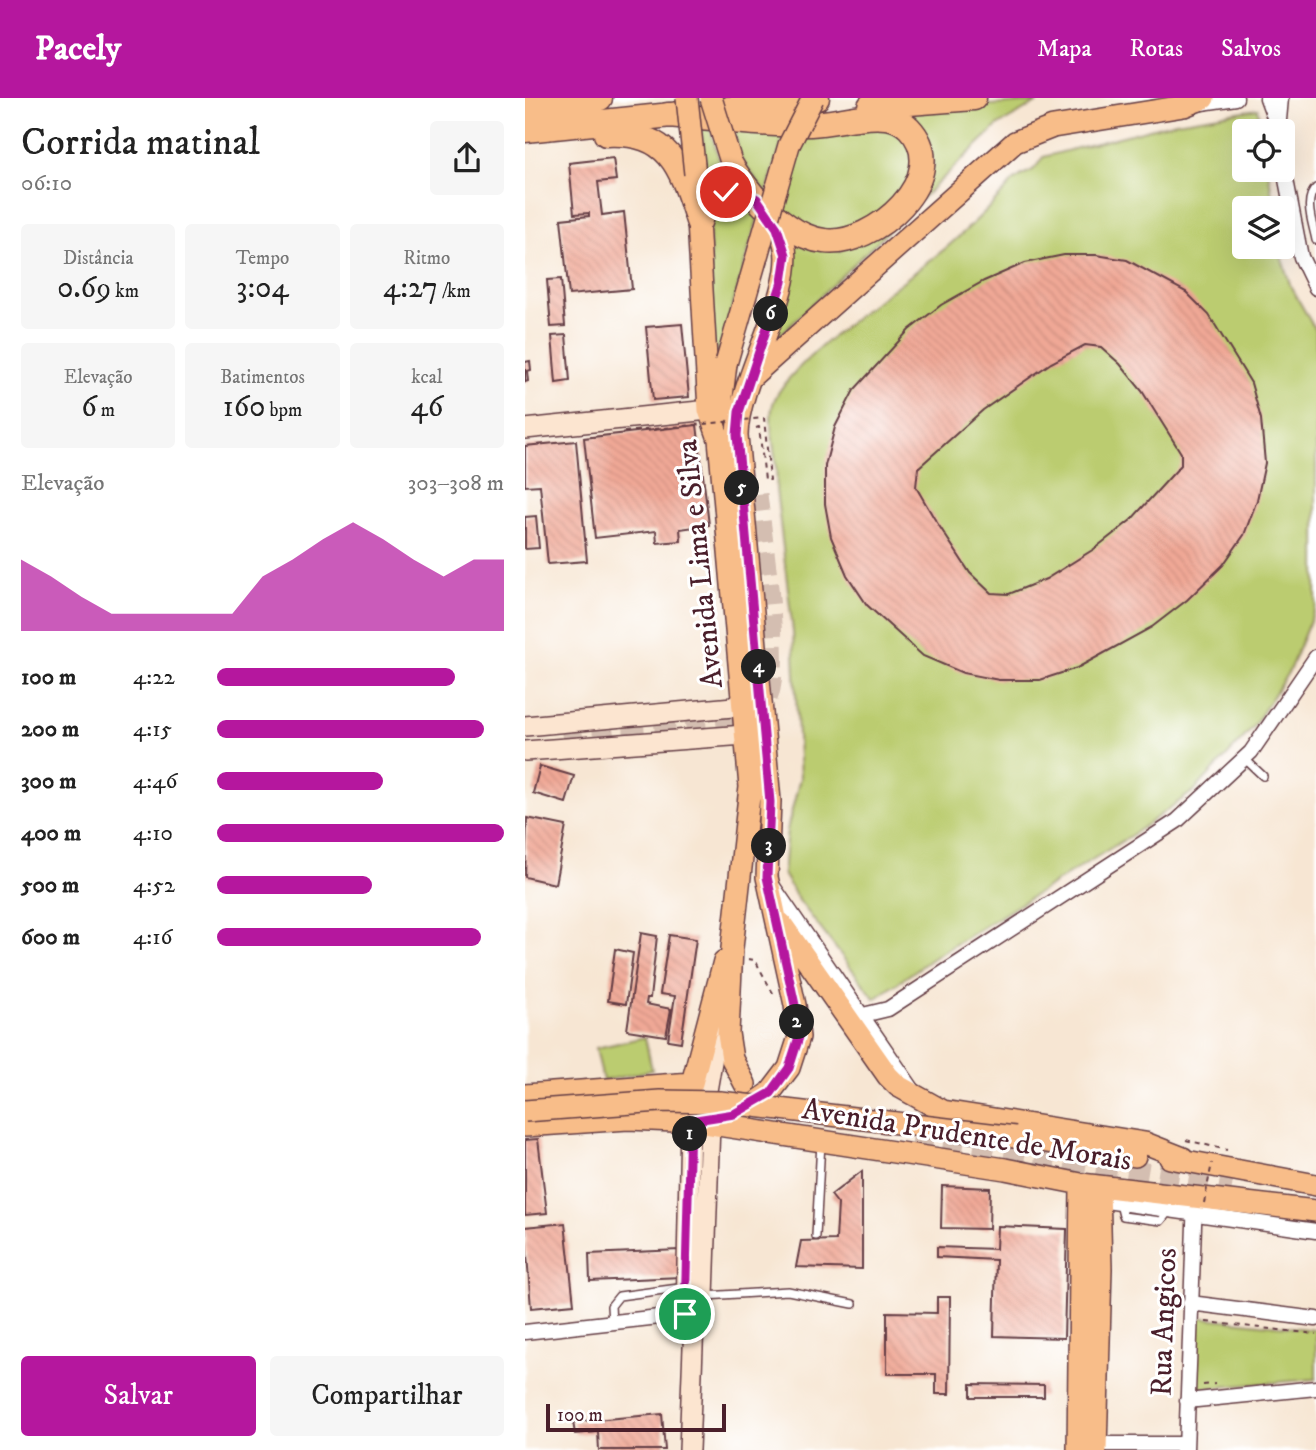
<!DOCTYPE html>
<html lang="pt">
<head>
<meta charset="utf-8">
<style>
  body { margin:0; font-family:"IM FELL DW Pica",serif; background:#f6f6f6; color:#222; height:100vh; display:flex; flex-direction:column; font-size:26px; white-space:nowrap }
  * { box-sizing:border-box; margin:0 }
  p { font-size:23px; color:#767676 }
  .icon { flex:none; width:38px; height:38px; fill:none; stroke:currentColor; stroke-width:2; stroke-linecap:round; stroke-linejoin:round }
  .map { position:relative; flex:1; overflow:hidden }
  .sheet { display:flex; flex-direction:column; background:#fff; width:525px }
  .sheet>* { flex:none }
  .tools { position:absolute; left:707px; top:21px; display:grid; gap:14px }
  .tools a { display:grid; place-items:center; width:63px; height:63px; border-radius:7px; background:#fff; box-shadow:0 7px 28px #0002; font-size:35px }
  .scale { position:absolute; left:21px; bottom:18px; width:180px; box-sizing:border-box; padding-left:7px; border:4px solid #4a1f2b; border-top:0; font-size:19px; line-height:24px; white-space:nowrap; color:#4a1f2b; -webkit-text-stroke:5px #fff; paint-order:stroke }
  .pin { position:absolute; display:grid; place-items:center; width:60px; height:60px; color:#fff; margin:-30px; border:4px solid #fff; border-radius:50%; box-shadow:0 2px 7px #0007 }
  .km { position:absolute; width:35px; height:35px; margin:-18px; border-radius:50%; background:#222; color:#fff; font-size:19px; line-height:35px; text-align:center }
  .round { display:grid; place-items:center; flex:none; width:74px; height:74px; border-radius:7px; background:#f6f6f6 }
  .summary { display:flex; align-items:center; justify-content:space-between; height:119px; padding:0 21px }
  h1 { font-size:38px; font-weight:600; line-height:52px }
  .metrics { display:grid; grid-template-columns:repeat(3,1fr); gap:10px; height:119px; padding:7px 21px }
  .metrics div { display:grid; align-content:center; border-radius:7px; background:#f6f6f6; text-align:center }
  .metrics b { font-size:30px; font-weight:600 }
  .metrics small { font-size:19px; font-weight:400 }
  .metrics p { font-size:19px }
  .chart { height:196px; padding:14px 21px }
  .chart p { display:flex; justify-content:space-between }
  .chart svg { width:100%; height:126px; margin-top:7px; fill:#b5179e; opacity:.7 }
  .button { display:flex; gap:14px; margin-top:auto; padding:14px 21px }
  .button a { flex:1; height:80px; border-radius:7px; background:#b5179e; color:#fff; font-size:28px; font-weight:600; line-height:80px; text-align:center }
  .button a+a { background:#f6f6f6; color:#222 }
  ul { padding:0 21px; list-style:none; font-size:23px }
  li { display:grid; grid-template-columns:112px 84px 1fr; align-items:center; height:52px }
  li i { height:18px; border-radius:9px; background:#b5179e }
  header { display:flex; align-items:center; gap:42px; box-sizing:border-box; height:98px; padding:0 35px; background:#b5179e; color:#fff }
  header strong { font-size:33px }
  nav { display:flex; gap:38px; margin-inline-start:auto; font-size:24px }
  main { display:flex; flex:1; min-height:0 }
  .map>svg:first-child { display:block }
  .green { fill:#bbcc6f; stroke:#82764d; stroke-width:2 }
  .building { fill:url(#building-back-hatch); fill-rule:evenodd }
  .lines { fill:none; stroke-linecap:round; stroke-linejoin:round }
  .primary-tunnel { stroke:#d4beb1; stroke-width:21; stroke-dasharray:21 10; stroke-linecap:butt }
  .lane-casing { stroke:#643d44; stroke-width:10 }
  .street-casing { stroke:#643d44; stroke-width:17 }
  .secondary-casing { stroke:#643d44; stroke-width:22 }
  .primary-casing { stroke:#643d44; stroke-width:24 }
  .highway-casing { stroke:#643d44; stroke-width:27 }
  .path { stroke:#643d44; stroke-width:2; stroke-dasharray:5 5; stroke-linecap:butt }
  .lane { stroke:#fff; stroke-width:7 }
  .street { stroke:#fff; stroke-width:14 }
  .secondary { stroke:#fce5d0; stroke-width:19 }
  .primary { stroke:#f8bd89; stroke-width:21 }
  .highway { stroke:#f8bd89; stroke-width:24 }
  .primary-bridge-casing { stroke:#643d44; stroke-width:24; stroke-linecap:butt }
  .path-bridge { stroke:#643d44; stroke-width:2; stroke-dasharray:5 5; stroke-linecap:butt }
  .primary-bridge { stroke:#f8bd89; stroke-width:21 }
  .route-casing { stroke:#fff; stroke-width:14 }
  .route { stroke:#b5179e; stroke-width:9 }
  .labels { text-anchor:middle; stroke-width:6; stroke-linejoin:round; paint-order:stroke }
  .street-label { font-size:30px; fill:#4a1f2b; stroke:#fff }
</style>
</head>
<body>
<header>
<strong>Pacely</strong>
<nav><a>Mapa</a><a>Rotas</a><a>Salvos</a></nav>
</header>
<main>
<section class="sheet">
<div class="summary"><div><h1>Corrida matinal</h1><p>06:10</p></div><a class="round"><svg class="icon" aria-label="share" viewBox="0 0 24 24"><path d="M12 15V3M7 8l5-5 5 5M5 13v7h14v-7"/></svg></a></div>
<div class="metrics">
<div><p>Distância</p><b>0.69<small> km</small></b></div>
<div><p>Tempo</p><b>3:04</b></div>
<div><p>Ritmo</p><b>4:27<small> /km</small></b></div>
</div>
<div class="metrics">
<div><p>Elevação</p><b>6<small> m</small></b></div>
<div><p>Batimentos</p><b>160<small> bpm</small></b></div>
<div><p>kcal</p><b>46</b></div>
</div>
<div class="chart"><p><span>Elevação</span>303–308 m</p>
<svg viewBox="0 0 160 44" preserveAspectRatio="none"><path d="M0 44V19L10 25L20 32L30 38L40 38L50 38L60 38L70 38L80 25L90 19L100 12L110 6L120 12L130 19L140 25L150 19L160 19V44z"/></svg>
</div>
<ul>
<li><b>100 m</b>4:22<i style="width:83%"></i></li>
<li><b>200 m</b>4:15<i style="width:93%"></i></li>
<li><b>300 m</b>4:46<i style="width:58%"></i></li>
<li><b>400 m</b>4:10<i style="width:100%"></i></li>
<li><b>500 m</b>4:52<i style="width:54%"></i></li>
<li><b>600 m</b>4:16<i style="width:92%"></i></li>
</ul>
<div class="button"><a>Salvar</a><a>Compartilhar</a></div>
</section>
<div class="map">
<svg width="791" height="1352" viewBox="0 0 791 1352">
  <defs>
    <pattern id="building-back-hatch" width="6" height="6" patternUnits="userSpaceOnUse" patternTransform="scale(1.75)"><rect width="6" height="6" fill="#f0a896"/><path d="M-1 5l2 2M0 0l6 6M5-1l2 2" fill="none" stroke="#cf9081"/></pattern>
  </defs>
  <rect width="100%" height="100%" fill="#fff"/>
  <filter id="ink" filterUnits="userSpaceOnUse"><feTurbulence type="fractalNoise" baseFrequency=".0143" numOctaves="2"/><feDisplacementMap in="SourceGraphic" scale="14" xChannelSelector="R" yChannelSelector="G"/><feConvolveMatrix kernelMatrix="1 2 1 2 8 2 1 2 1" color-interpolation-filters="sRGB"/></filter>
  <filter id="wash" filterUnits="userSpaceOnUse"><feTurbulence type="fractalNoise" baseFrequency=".00686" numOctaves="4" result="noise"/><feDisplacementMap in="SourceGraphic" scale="28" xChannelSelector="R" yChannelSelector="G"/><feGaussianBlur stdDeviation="1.57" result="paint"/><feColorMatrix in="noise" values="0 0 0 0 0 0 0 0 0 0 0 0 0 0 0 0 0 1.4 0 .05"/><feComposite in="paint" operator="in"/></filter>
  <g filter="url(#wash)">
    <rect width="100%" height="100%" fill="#f7e6d3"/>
    <path class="green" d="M513,4L472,28L252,240L247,233L262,136L315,153L409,68L403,42L358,14Z
      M733,11L737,33H719V72H743L749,110H719V149H753L766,189L791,233V508L764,573L727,631L670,692L607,737L408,860L350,901L272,800L258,776L262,732L275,680L268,534L251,391C255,364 241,329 248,306C259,266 386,179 422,149C441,133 459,115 476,97C481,92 485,85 491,81C508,69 504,80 518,59L651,24Z
      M360,23L387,48L389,80L341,128L297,136L259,113L275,53L286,30Z
      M262,28L241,96L216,61L208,30Z
      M176,30L185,31L193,58L210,89L184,98Z
      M212,98L234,116L189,271L184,116Z
      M120,939L127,972L78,983L71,950Z
      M671,1219L791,1232V1281L671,1291Z"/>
    <g id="blocks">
      <path class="building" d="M88,60L91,82L73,84L77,117L99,114L107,191L44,197L36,121L64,118V115L49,116L44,65Z
        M539,157H571L602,162L661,194L684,217L726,285L736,321L740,365L732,402L719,437L698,467L662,502L627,529L552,570L515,582H474L438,575L398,558L342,507L322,477L306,439L300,406V368L310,329L329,292L384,232L416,207L459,183L500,165ZM560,247L576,249L595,266L617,293L656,355V367L606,422L569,451L521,481L484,496L466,495L445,475L409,420L391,389L393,370L458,312L526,265Z
        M36,181L40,228L26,229L22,182Z
        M157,226L164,299L128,302L121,229Z
        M41,237L45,283L31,285L27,238Z
        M5,263L6,272L2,273L3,283L0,284V264Z
        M172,327L184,427L155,431L156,443L132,445L131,433L70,440L59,340Z
        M51,343L62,463L23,466L15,387L0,388V348Z
        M11,418L14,450L0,451V419Z
        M15,668L49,678L41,705L8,695Z
        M2,720L41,728L30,786L0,779Z
        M116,835L132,838L125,900H122L121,906L146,911L141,938L102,932Z
        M144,837L171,841L156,944L143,942L150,898L135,896Z
        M90,851L108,855L101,906L83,903Z
        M13,1041L22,1115L0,1117V1042Z
        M337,1073V1171L271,1169L276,1143L311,1142L313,1106L306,1097Z
        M417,1088L465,1090L464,1131L416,1130Z
        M40,1125L49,1206L6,1210L0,1129Z
        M472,1128L542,1131L539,1240L469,1238L471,1162L412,1159V1149L471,1151Z
        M154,1152L156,1179L65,1183L64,1156Z
        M412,1199H425L424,1296H411V1276H362V1214L412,1215Z
        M446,1286L519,1287V1299H446Z
        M137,1316L140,1352H74L73,1334L50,1336L48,1324Z"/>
    </g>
  </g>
  <g filter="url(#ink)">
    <use href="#blocks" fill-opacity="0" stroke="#643d44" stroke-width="2"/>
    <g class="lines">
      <path class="primary-tunnel" d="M37,641L208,625C223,621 235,615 242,600C257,570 236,435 232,396
        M388,1037L707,1089"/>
      <g class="lane-casing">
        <path id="lane" d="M791,90C778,102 788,126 791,142
          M720,661L738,678
          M595,1106L598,1118L636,1123L644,1113
          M291,1138L296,1044
          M180,1198L263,1193L328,1206
          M87,1224L86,1208L94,1198L161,1189"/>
      </g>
      <g class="street-casing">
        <path id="street" d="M742,0L752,27
          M670,6L711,0
          M753,33L756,0
          M758,66L776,159L791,190
          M247,787L390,995
          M338,917L363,911L652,723L726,654L791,559
          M574,1102L791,1133
          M665,1205L791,1221
          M0,1234L161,1216
          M662,1303L791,1290
          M565,1346H661
          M661,1352L670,1099"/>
      </g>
      <g class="secondary-casing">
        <path id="secondary" d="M0,331L184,312
          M0,628L208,609L214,605L218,596
          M0,653L220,637
          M182,993L197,906
          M165,1023L161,1216L169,1237
          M169,1237L177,1219L179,1198L185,1026
          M164,1352L169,1224"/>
      </g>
      <g class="primary-casing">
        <path id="primary" d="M172,106L184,312L194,341L225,689L207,850L203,935L207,961L220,986
          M175,126C184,97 204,88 232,101
          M225,280L490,44L528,29L659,8L679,0
          M195,315L201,266
          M256,825L363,978L373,988L418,1013L620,1045L658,1060
          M0,997L167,985L199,863
          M173,1024L219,1013L245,995L264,970L274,939L270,907L242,779L245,703L212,337C213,281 272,191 259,145C250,114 221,92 206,64
          M0,1028L103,1021L173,1024L480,1071L556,1086L791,1113
          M490,1039L610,1058
          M645,1060L791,1087
          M553,1352L556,1086
          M571,1352L576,1171L574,1088"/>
      </g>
      <g class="highway-casing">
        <path id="highway" d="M345,8L449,0
          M0,9L75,0
          M203,11L292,0
          M142,17C190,21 239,28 286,26C311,25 336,16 361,19C370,20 378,24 384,30C430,78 348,150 299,143C272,140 250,119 232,101
          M0,32L156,16
          M81,36C146,33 156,70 173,123"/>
      </g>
      <path class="path" d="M231,330L234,329L240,382H245L239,320
        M223,861L230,862L249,897
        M661,1042L702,1052
        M681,1224L791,1236
        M678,1287L690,1286"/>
      <use href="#lane" class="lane"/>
      <use href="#street" class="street"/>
      <use href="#secondary" class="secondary"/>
      <use href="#primary" class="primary"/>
      <use href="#highway" class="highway"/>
      <g class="primary-bridge-casing">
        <path id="primary-bridge" d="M162,0L170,76
          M186,0L206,64
          M201,266L264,47L288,0
          M0,1013L135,1003L195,1004L490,1039"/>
      </g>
      <path class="path-bridge" d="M99,334L239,320
        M679,1105L687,1065"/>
      <use href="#primary-bridge" class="primary-bridge"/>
    </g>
  </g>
  <g class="lines" filter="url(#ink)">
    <g class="route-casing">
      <path id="route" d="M160,1216L165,1023L209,1016L246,995L264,970L274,939L270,907L242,779L245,704L212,337L214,314L257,184L261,157L252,130L232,101L218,95L201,94"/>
    </g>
    <use href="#route" class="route"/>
  </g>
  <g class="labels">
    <g class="street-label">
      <text transform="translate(174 466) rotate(-96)" y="10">Avenida Lima e Silva</text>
      <text transform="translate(442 1036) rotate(9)" y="10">Avenida Prudente de Morais</text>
      <text transform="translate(638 1224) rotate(-88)" y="10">Rua Angicos</text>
    </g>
  </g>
</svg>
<div class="tools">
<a><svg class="icon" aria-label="locate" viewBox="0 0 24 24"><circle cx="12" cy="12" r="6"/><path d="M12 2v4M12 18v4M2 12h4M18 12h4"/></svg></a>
<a><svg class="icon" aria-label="layers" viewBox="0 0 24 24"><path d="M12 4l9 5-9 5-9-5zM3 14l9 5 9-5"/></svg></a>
</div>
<div class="scale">100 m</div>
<div class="pin" style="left:160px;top:1216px;background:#1e9e55"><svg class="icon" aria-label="arrive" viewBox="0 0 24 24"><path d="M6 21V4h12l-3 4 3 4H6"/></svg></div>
<div class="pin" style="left:201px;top:94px;background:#d93025"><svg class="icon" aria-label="check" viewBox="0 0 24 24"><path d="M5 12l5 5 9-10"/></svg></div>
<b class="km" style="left:165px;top:1036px">1</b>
<b class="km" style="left:272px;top:924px">2</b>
<b class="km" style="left:244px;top:748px">3</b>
<b class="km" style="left:234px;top:569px">4</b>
<b class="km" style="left:217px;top:390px">5</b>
<b class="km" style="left:246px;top:216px">6</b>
</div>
</main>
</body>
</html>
